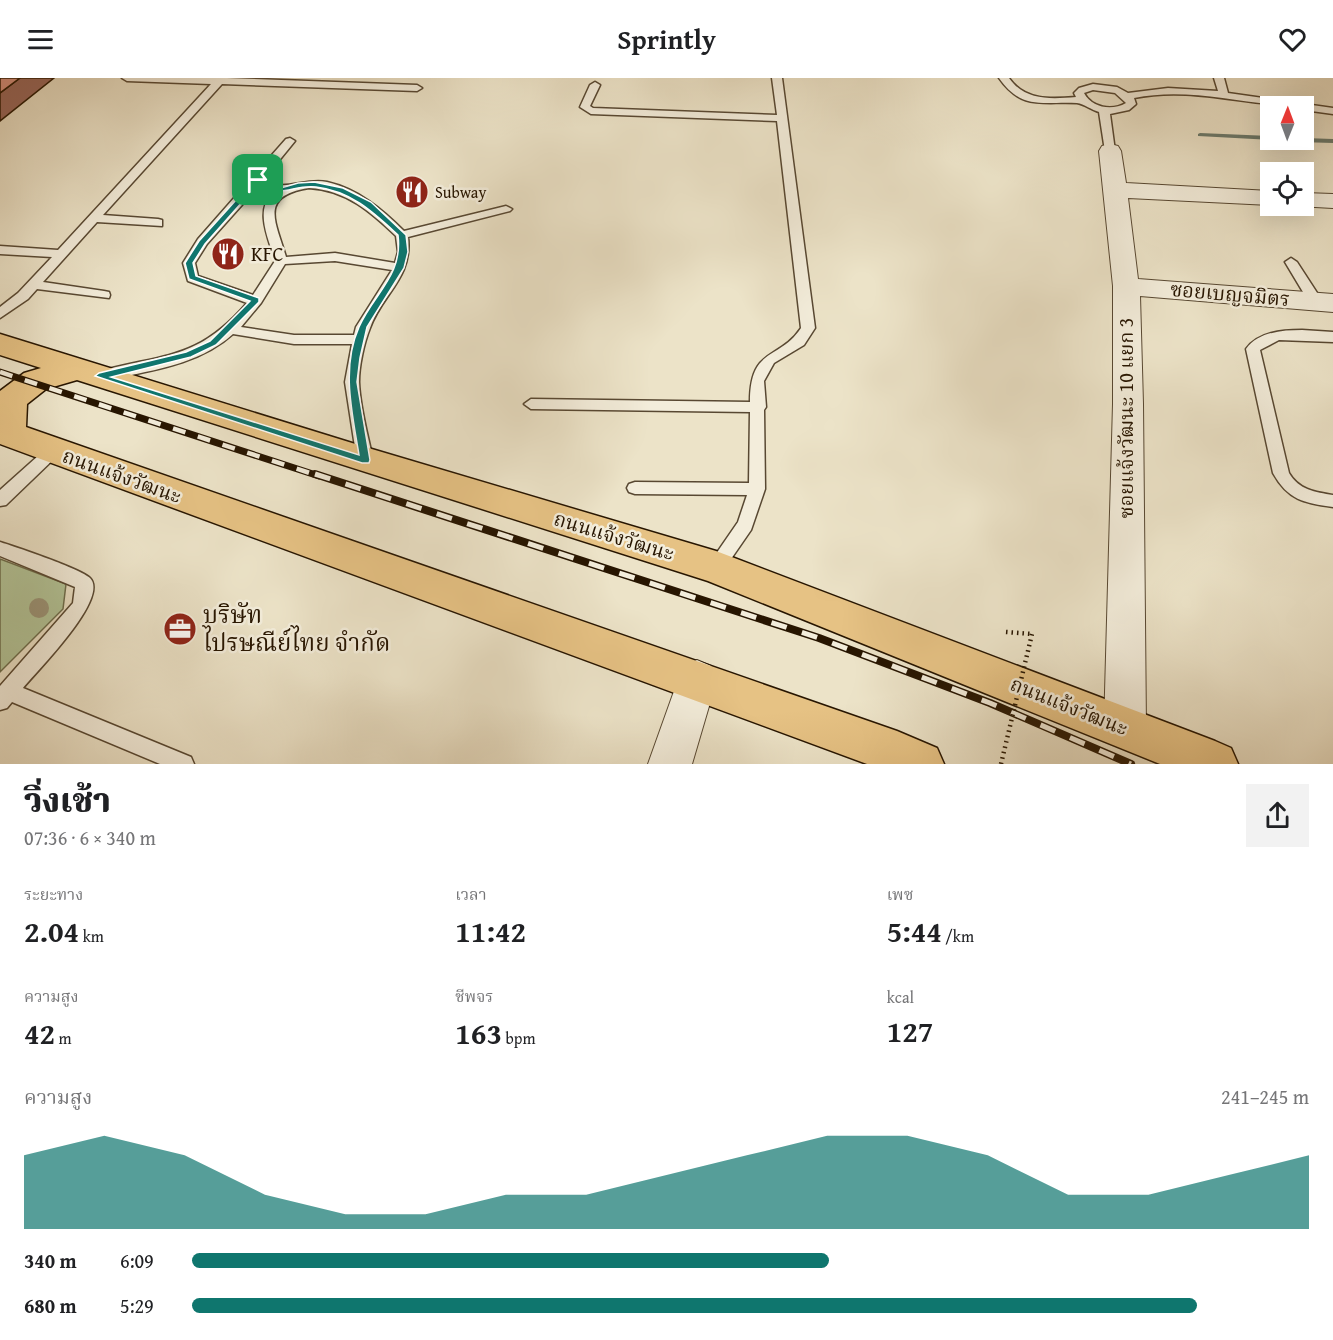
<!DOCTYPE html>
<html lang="th">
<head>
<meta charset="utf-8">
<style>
  body { margin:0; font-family:"Gentium Book Plus","Noto Serif Thai",serif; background:#f2f2f2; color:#202124; height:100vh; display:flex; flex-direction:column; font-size:22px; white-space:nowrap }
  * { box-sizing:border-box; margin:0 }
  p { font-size:20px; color:#757577 }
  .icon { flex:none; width:33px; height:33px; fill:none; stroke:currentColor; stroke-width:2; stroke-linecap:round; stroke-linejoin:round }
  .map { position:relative; height:686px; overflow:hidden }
  .side { display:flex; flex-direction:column; background:#fff; flex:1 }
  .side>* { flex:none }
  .needle { width:39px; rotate:1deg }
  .controls { position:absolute; left:1260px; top:18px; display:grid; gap:12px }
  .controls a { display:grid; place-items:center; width:54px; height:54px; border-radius:0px; background:#fff; box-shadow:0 6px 24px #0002; font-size:30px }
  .pin { position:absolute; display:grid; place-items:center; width:51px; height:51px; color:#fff; margin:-26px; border-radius:12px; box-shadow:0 3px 9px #0006 }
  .round { display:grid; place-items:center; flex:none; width:63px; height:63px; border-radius:0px; background:#f2f2f2 }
  .headline { display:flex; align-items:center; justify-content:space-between; height:102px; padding:0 24px }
  h1 { font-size:33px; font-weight:800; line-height:45px }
  .stats { display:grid; grid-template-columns:repeat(3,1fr); gap:9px; height:102px; padding:6px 24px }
  .stats div { display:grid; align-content:center }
  .stats b { font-size:30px; font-weight:800 }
  .stats small { font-size:16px; font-weight:400 }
  .stats p { font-size:16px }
  .chart { height:168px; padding:12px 24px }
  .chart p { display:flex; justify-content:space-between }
  .chart svg { width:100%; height:108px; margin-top:6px; fill:#0f766e; opacity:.7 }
  ul { padding:0 24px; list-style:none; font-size:20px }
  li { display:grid; grid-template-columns:96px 72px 1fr; align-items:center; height:45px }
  li i { height:15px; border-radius:8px; background:#0f766e }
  header { display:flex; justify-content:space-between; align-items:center; height:78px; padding:0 24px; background:#fff; font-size:27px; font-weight:800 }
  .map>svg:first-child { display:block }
  .green { fill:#b3c599; stroke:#6d6d4c; stroke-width:1.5 }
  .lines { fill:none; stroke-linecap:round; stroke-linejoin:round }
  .stream { fill:#6b7a6d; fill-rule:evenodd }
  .lane-casing { stroke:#584832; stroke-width:3 }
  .street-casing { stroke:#584832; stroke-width:2 }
  .primary-casing { stroke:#271500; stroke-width:3 }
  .path { stroke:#271500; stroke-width:4.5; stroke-dasharray:1.5 4; stroke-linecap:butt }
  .lane { fill:#f3eddb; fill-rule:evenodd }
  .street { fill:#f3eddb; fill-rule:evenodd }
  .primary { fill:#e6c284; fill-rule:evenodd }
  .rail-far1-casing { stroke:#271500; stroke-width:7 }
  .rail-casing { stroke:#271500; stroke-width:8 }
  .rail-far1 { stroke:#f3eddb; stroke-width:4.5; stroke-dasharray:13; stroke-linecap:butt }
  .rail { stroke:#f3eddb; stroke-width:5; stroke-dasharray:16; stroke-linecap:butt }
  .path-bridge { stroke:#271500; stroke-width:4.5; stroke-dasharray:1.5 4; stroke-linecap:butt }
  .tree { fill:#9b9478 }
  .shaded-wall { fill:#98665b; stroke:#271500; stroke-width:1.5 }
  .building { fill:#d99282; stroke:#271500; stroke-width:1.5 }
  .route { fill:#0f766e; stroke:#fff; stroke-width:1.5; fill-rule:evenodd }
  .labels { text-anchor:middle; stroke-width:5; stroke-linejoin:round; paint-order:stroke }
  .far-poi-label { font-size:16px; fill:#271500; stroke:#f3eddb; text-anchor:start }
  .poi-label { font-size:20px; fill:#271500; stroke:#f3eddb; text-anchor:start }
  .street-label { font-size:20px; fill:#271500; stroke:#f3eddb }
  .near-poi-label { font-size:24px; fill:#271500; stroke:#f3eddb; text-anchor:start }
</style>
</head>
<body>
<header><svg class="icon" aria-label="menu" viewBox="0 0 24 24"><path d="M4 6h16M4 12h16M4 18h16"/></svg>Sprintly<svg class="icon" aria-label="heart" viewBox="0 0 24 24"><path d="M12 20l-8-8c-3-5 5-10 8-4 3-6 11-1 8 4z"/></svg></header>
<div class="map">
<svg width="1333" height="686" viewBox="0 0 1333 686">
  <rect width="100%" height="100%" fill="#ece3c8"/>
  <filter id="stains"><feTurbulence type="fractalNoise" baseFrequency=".00333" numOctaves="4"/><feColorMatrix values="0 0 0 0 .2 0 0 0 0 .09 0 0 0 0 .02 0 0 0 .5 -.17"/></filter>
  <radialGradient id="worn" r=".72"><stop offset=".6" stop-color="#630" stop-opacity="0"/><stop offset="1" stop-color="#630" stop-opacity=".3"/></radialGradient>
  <path class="green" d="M0,481L66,506L63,531L0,594Z"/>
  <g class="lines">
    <path class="stream" d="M1200,55L1270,58L1272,62L1198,58V56Z
      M1304,60L1333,61V65L1299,64L1296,62H1304Z"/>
    <g class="lane-casing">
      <path id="lane" d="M122,0H227L417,7L422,10L417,13L222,6L103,137L158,141L162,142V148L97,144L43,204L104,213L109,214L110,217L109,220L37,211L28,221L0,240V229L18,215L52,179L0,176V168L58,172L211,6L127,3Z
        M772,0H782L815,250L804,267L774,285L764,303L766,329L764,332L765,411L751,452L722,494L716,496L710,494L707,489L738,444L747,417L635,416L629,414L627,410L629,406L635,404L749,405L750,334L531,331L524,326L531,321L750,324C750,268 779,283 801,250L777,43L591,36L580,29L590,7L595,4L600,7L590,28L593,30L777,37Z
        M999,0H1009C1025,23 1051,21 1076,19L1074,15L1079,10L1093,6L1117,9L1128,15L1168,10L1218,13L1214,0H1224L1228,15L1333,30V36L1304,32V28C1245,28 1192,8 1134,20L1136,26L1129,32L1110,36L1115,73L1110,76L1105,73L1099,34C1092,32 1084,26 1077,25C1043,23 1022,33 999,0ZM1093,12L1115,15L1126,25C1112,33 1092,30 1084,15Z
        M290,60L295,63L264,101C283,116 303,99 327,104C358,111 382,131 404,153L506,128L512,131L510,133L408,159C413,200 382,216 370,250C364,265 359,288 359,304C360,330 368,357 373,382L371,386H359L357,382L345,304L352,266H294L233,256C198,288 147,293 102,303L95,298L97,294C165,275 197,283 247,225L188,203L183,185L198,161L286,61ZM259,108L273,114C254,133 269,161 275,183L253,217L198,198L195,185L207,166ZM309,110C346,112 371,134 396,158L398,174L395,185L335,175L286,179C275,142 259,118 309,110ZM335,183L392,192L356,249L354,257H294L241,249L261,225L285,186Z
        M1291,180L1297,184L1323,224L1321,227H1311L1309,224L1285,184Z
        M1302,252L1333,254V264L1279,262L1260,272L1289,395C1299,412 1315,414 1333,417V429C1304,425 1288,422 1273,395L1246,271C1258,254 1282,252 1302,252Z
        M53,367L58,369L61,373L58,377L6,427L0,428V412L48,369Z
        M0,464C16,469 81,491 90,500C110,520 37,593 23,610L191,679L194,686H160L12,624L7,630L0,632V608L73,525L75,509L0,478Z"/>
    </g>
    <g class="street-casing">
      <path id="street" d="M1110,66L1118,68L1121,73L1126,105L1270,113V127L1128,120L1138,201L1333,216V234L1140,218L1143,326L1146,650L1140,664L1125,670L1110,664L1104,650L1113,326V208L1099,73L1102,68Z
        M1304,115L1333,116V130L1297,128H1304Z
        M697,582L711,588L717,601L692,686H648L683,588Z"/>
    </g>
    <g class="primary-casing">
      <path id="primary" d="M0,256L365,369L716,473L1215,663L1231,670L1238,686H1160L708,503L77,302L46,311L27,326L26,349L897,653L937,670L944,686H867L0,366V313L24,295L41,290L0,277Z"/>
    </g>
    <path class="path" d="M1006,554L1032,556"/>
    <use href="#lane" class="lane"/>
    <use href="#street" class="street"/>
    <use href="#primary" class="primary"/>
    <g class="rail-far1-casing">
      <path id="rail-far1" d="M0,294L319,398"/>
    </g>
    <g class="rail-casing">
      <path id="rail" d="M315,396L819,560L990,625L1131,686"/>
    </g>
    <use href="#rail-far1" class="rail-far1"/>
    <use href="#rail" class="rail"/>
    <path class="path-bridge" d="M1001,686L1032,556"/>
  </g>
  <circle class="tree" cx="39" cy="530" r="10"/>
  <path class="shaded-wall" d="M20,0H54L0,43V15Z"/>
  <path class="building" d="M0,0H20L0,15Z"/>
  <path class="route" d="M255,101L281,110L298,105L314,104L343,110L371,124L406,157L408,174L404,190L367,249L360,280L357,304L370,382L369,385H362L95,298L99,295L186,274L210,263L250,223L189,201L185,185L199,163ZM258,106C281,122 293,106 316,109C351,113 373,134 398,157C403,198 374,215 359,249C341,290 352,334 359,377L111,299L191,279L216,267L259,224V220L196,198L193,185L205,166Z"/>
  <defs>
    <g id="restaurant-disc" transform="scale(1.725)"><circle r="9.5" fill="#8f2418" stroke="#f3eddb"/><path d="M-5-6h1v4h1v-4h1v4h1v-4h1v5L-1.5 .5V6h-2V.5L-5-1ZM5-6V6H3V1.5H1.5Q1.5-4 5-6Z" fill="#fff"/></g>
    <g id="office-disc" transform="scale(1.725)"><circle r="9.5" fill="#8f2418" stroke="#f3eddb"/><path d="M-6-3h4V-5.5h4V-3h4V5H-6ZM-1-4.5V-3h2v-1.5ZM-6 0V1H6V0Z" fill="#fff"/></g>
  </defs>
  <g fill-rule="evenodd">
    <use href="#restaurant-disc" x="412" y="114"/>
    <use href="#restaurant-disc" x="228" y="176"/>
    <use href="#office-disc" x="180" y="551"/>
  </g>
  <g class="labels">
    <g class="far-poi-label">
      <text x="435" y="120">Subway</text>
    </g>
    <g class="poi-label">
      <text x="251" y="183">KFC</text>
    </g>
    <g class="street-label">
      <text transform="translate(1230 216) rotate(5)" y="7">ซอยเบญจมิตร</text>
      <text transform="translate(1126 340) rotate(-90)" y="7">ซอยแจ้งวัฒนะ 10 แยก 3</text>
      <text transform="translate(122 398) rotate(20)" y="7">ถนนแจ้งวัฒนะ</text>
      <text transform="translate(614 458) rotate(17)" y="7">ถนนแจ้งวัฒนะ</text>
      <text transform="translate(1069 628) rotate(22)" y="7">ถนนแจ้งวัฒนะ</text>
    </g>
    <g class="near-poi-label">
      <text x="203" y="545">บริษัท<tspan x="203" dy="28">ไปรษณีย์ไทย จำกัด</tspan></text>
    </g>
  </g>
  <rect width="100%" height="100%" filter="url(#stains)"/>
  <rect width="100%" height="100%" fill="url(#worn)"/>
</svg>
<div class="controls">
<a><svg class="needle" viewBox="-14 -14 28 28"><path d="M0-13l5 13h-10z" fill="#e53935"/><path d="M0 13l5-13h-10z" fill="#757577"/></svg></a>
<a><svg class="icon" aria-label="locate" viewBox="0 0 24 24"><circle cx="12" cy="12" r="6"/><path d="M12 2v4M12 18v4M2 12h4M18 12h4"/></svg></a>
</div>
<div class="pin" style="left:258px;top:102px;background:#1e9e55"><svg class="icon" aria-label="arrive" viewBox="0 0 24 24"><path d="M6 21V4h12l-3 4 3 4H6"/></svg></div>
</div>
<section class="side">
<div class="headline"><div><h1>วิ่งเช้า</h1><p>07:36 · 6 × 340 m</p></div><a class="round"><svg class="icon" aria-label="share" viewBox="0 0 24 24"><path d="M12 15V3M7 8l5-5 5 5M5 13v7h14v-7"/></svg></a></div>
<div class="stats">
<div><p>ระยะทาง</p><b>2.04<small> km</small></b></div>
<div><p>เวลา</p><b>11:42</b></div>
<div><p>เพซ</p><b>5:44<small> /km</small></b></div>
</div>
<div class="stats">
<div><p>ความสูง</p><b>42<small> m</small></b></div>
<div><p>ชีพจร</p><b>163<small> bpm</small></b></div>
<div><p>kcal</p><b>127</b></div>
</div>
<div class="chart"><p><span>ความสูง</span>241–245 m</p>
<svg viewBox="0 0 160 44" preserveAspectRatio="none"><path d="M0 44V14L10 6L20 14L30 30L40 38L50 38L60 30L70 30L80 22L90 14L100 6L110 6L120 14L130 30L140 30L150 22L160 14V44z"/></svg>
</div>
<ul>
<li><b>340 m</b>6:09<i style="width:57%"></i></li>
<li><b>680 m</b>5:29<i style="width:90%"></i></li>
</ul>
</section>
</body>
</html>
